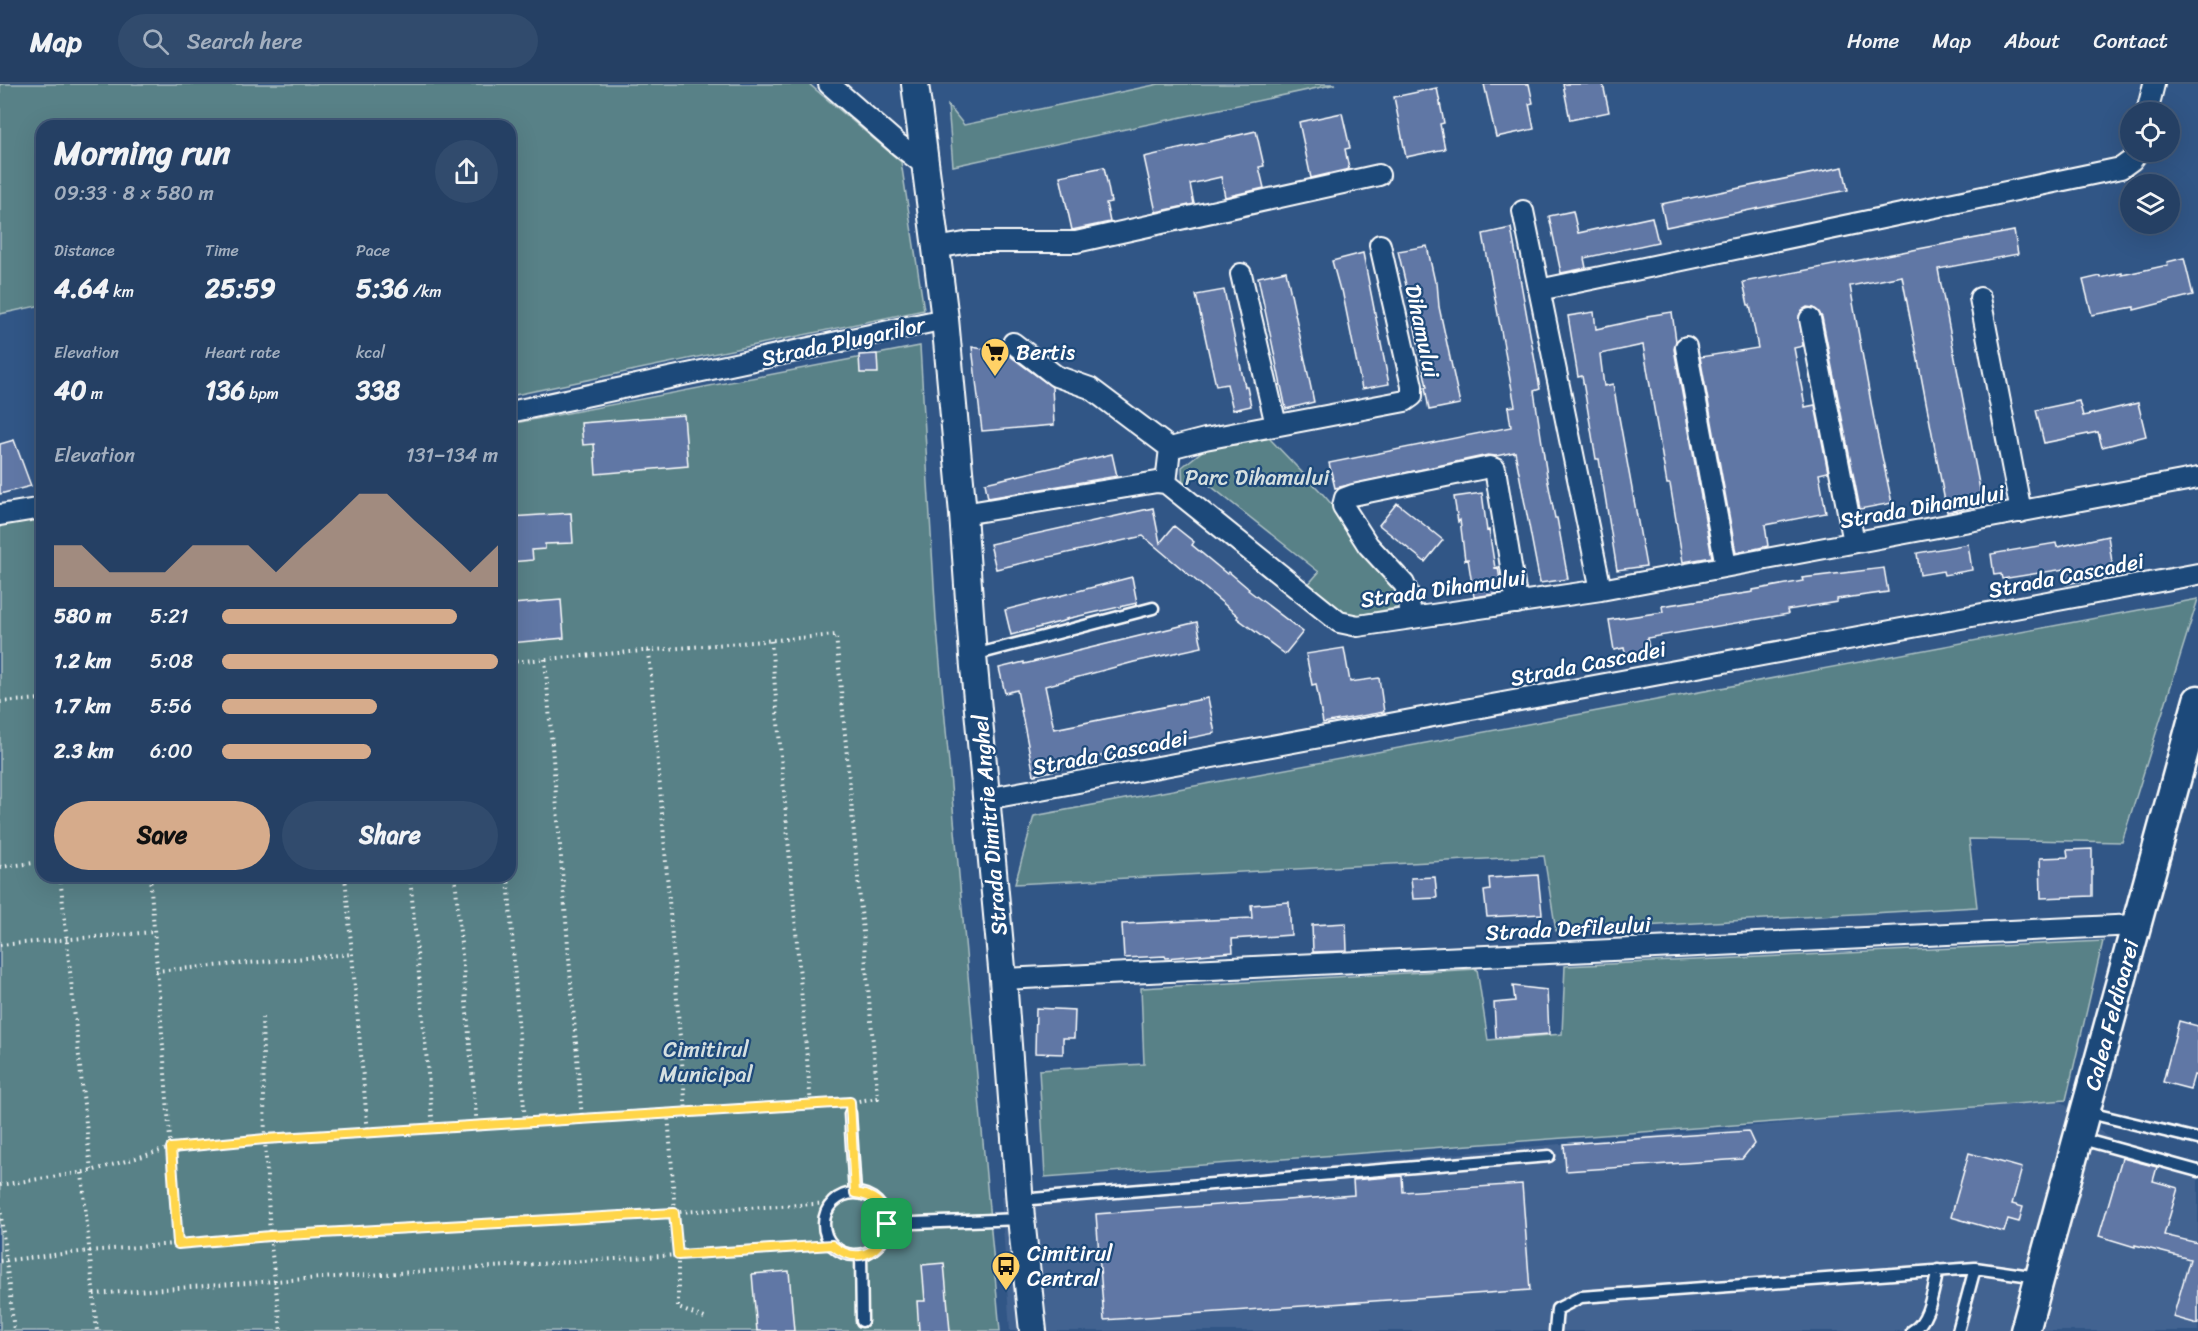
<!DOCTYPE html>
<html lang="en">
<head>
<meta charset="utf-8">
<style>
  body { margin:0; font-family:Sriracha,sans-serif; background:#314b6d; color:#f1f3f6; height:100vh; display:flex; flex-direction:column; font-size:22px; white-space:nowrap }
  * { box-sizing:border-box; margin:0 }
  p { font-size:20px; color:#a3afbf }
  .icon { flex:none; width:33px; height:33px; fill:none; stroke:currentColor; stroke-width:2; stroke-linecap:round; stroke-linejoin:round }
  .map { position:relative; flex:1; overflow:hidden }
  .details { position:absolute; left:36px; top:36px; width:480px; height:762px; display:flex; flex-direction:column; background:#254064; border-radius:18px; box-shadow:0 6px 24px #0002,0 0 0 2px #425978 }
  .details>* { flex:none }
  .controls { position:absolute; left:2120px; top:18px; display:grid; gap:12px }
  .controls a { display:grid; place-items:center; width:60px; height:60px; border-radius:50%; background:#254064; box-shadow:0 6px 24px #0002,0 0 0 2px #425978; font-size:30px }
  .pin { position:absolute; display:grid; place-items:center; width:51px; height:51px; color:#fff; margin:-26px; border-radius:12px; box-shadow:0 3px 9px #0006 }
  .round { display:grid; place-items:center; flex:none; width:63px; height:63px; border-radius:32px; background:#314b6d }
  .summary { display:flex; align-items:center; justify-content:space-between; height:102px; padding:0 18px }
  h1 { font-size:33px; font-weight:700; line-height:45px }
  .stats { display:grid; grid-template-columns:repeat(3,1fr); gap:9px; height:102px; padding:6px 18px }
  .stats div { display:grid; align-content:center }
  .stats b { font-size:26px; font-weight:700 }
  .stats small { font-size:16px; font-weight:400 }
  .stats p { font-size:16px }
  .chart { height:168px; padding:12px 18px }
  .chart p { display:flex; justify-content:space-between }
  .chart svg { width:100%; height:108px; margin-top:6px; fill:#d6ab8b; opacity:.7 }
  .action { display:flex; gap:12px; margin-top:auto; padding:12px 18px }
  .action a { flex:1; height:69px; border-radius:36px; background:#d6ab8b; color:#111; font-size:24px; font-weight:700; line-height:69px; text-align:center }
  .action a+a { background:#314b6d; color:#f1f3f6 }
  ul { padding:0 18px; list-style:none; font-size:20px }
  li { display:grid; grid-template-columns:96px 72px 1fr; align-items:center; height:45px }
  li i { height:15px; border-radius:8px; background:#d6ab8b }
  header { display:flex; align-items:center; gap:36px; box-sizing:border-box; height:84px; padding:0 30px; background:#254064; border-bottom:2px solid #425978 }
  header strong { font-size:28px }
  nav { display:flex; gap:33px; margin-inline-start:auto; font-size:21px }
  .search { width:420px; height:54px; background:#314b6d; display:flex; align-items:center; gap:15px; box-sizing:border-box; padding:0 21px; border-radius:33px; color:#a3afbf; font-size:22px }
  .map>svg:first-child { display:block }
  .built { fill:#436391 }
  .green { fill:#598187; stroke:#acc0c3; stroke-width:1.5 }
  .building { fill:#6177a5; stroke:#fff; stroke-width:1.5 }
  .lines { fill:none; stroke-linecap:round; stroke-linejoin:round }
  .service-casing { stroke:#fff; stroke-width:15 }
  .minor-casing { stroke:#fff; stroke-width:24 }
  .tertiary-casing { stroke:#fff; stroke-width:30 }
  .secondary-casing { stroke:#fff; stroke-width:33 }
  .path { stroke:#fff; stroke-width:4; stroke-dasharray:1.5 4.5; stroke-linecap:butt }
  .service { stroke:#1f4a7a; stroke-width:10 }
  .minor { stroke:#1f4a7a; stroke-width:20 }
  .tertiary { stroke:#1f4a7a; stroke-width:26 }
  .secondary { stroke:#1f4a7a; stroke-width:28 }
  .route-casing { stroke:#fff; stroke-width:12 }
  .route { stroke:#ffd54a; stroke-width:8 }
  .labels { text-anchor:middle; stroke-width:4.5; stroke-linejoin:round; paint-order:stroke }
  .street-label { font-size:22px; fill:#fff; stroke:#1f4a7a }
  .poi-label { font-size:22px; fill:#fff; stroke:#1f4a7a; text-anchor:start }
  .park-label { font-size:22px; fill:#d6e0e1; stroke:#1f4a7a }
</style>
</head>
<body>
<header>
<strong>Map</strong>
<div class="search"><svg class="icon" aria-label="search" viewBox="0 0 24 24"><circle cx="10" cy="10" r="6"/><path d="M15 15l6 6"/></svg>Search here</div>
<nav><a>Home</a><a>Map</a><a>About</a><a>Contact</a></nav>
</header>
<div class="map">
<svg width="2198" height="1247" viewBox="0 0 2198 1247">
  <rect width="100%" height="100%" fill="#315686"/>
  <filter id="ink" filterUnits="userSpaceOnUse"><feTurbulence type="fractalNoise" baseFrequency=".0167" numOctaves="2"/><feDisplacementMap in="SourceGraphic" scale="12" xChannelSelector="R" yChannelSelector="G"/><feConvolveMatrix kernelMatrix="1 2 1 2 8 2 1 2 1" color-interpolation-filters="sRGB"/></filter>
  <g filter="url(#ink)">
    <path class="built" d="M2056,1014L2112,1056L2198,1079V1247H1010L1001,1112Z"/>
    <path class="green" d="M0,0H809L901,78L924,226L510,312V42H42V221L0,230Z
      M1159,0H1336L953,82L948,21L964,41Z
      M920,262L936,535L1000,1247H0V440L42,432V792H510V340Z
      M1269,354L1321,408L1388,485L1406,522L1343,534L1306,503L1319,488L1203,396L1193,391L1183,405L1182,383L1205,365L1222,356L1235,361Z
      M2198,515L2122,758L1969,755L1977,823L1556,847L1544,772L1015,800L1034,732Z
      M2103,857L2066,1016L1045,1093L1039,986L1144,980L1141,904L1477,885L1488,956L1562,950L1565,882Z"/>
    <path class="building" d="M1484,0H1529L1533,19L1529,20L1534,45L1496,53Z
      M1563,0H1603L1609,28L1570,36Z
      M1437,4L1444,39L1440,40L1445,65L1406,73L1394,13Z
      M1342,29L1350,64L1345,65L1349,85L1311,94L1299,38Z
      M1256,47L1264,82L1259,83L1264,104L1225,113L1221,93L1190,100L1194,120L1156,128L1144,73Z
      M1104,83L1111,118L1106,119L1110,138L1072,146L1060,92Z
      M1843,83L1848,106L1666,143L1661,120Z
      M1573,127L1578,149L1652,133L1658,158L1584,174L1586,184L1561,189L1549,132Z
      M1511,144L1540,305L1534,307L1548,398L1555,434H1557L1568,495L1540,499L1515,368L1496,372L1488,371L1335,404L1329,379L1511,343L1508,323L1515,322L1483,150Z
      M2014,147L2018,170L1938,185L1983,421L1947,428L1902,192L1850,202L1874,335L1892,419L1860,425L1822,233L1814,224L1807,223L1802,226L1799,232L1803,262L1794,264L1805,321V323L1815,321L1828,388L1819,390L1826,429L1765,441L1768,462L1736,469L1700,273L1758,264L1750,221H1748L1743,198Z
      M1427,162L1435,198H1437L1439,223L1460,320L1429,326L1425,303H1427L1413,235H1414L1398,167Z
      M1363,169L1389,300L1362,305L1342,206H1340L1332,177Z
      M2184,174L2193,211L2134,226V223L2092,231L2083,196L2100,192L2101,194L2122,189V191L2168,181L2167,178Z
      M1286,187L1314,318L1286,325L1258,193Z
      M1224,206L1245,303H1247L1251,322L1233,326L1227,300L1216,302L1196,211Z
      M1594,228L1596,245L1647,234V232L1672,228L1676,257L1674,265L1712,473L1683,478L1670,400H1667L1643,261L1600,270L1604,302L1613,300L1646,482L1617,486L1599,375H1596L1582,292L1578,293L1568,232Z
      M972,263L1006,269L1052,303L1054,341L982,347Z
      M877,270L878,289H860L859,271Z
      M2079,317L2083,332L2138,319L2146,352L2102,363L2098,348L2044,359L2036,326Z
      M684,331L688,382L596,390L594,360L583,361L581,339Z
      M14,356L31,402L0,410V360Z
      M1112,370L1117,392L988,414L985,399Z
      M1482,409L1487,447L1489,446L1495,484L1498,483L1502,509L1474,513L1468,475L1465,476L1460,436L1458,438L1454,413Z
      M1397,419L1443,456L1425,478L1379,441Z
      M1153,424L1160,459L1174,442L1194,458L1192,461L1227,490L1229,488L1249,505L1248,506L1303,548L1285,570L1237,534L1238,532L1143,452L996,485L990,460Z
      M571,429L573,459L545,460V465L532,466L533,476L510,478V433Z
      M2108,452L2114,491L2066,500L2064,485L2002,495L2001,490L1994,491L1991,470L2056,459L2057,463Z
      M1968,460L1972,486L1944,491L1943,487L1920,491L1917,469Z
      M1884,484L1888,508L1837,515V518L1787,526L1788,530L1647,554L1650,569L1626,573L1624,564L1614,566L1609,536L1663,528L1662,522L1753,508V506L1803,497L1802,494Z
      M1132,493L1137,519L1066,535L1067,536L1011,551L1005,526Z
      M561,516L564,554L510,559V540L513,539L512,520Z
      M1197,538L1202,563L1134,578L1045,602L1054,645L1208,614L1215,649L1061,680L1062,685L1034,691L1017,606L1005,609L999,584L1024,578V580Z
      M1344,564L1350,598L1379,594L1384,628L1323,639L1316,600L1312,601L1306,570Z
      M2092,765V812L2041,814L2040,774L2068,773L2067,766Z
      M1538,791L1542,830L1487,833L1484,807L1490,806L1489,794Z
      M1435,793L1437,814L1413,815L1411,794Z
      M1289,818L1291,851L1232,855L1233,868L1166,874L1165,872L1124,874L1122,840L1252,834L1251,821Z
      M1346,839L1347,867L1313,868L1312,841Z
      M1513,902L1547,906L1549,950L1496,954L1494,919L1515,917Z
      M1036,924L1075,926L1074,954H1063V970L1035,969Z
      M2179,937L2198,942V992L2194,991L2190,1005L2163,998Z
      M1748,1047L1754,1060L1742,1075L1566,1087L1564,1060Z
      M1969,1069L2022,1084L2012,1120L2023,1123L2019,1138L2008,1135L2004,1148L1951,1133Z
      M2122,1074L2157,1083L2153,1097L2178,1104L2164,1151L2198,1159V1240L2173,1233L2190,1175L2135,1161V1163L2099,1152Z
      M1402,1092L1403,1108L1522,1100L1530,1206L1104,1236L1096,1130L1354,1111L1353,1096Z
      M944,1179L950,1247H919L917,1217H925L922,1181Z
      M789,1187L794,1247H757L752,1190Z"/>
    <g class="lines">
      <g class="service-casing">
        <path id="service" d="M974,571L1153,524
          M2085,1028L2198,1055
          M850,1030L855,1109
          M2078,1054L2198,1087
          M824 1140a31 31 0 1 1 62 0a31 31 0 1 1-62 0Z
          M1020,1116L1549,1072
          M887,1140L1021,1135
          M861,1171L862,1237
          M1555,1247L1557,1225L1581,1213L1975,1184L2038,1193
          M1912,1247C1930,1238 1933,1204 1938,1186
          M1958,1247L1975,1184"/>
      </g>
      <g class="minor-casing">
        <path id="minor" d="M829,0L899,61L926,82
          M2147,28L2154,0
          M1523,127L1601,506
          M936,164L970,158H1076L1379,91
          M1241,190L1276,341
          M1539,206L2121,84L2132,76L2138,68
          M1980,214L2021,428
          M1810,235L1854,458
          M1013,259L1056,292L1090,304L1170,364L1166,399
          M1686,263L1726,482
          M510,328L945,235
          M1170,364L1205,355L1405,317L1412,312V302L1380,161
          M963,430L1157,398L1166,399L1339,538L1358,542L1601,506L2198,394
          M0,431L42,424
          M1411,533L1408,509L1404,500L1368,461L1343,422L1345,414L1353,411L1490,383L1495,385L1517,519
          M986,715L2198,490
          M1003,895L2136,841"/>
      </g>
      <g class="tertiary-casing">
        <path id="tertiary" d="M915,0L945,235L963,430L973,572L1003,895L1021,1134L1033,1247"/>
      </g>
      <g class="secondary-casing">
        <path id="secondary" d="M2025,1247L2198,616"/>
      </g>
      <path class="path" d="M771,557L811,1021
        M649,567L686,1028
        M545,575L582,1035
        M510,578L836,551L878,1014L858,1017
        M0,618L42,615
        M0,783L42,778
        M60,792L91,1087
        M150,792L178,1160
        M345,792L368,1049
        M410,792L433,1044
        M455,792L477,1042
        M508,792L525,1039
        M0,861L153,848
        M156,887L352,870
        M668,1029L678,1171V1224L707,1235
        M82,1089L97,1247
        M0,1101L91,1087L171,1064L265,1055L262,932
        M0,1123L14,1247
        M832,1161L275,1197L270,1152L832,1119
        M0,1177L89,1167L270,1152L265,1055L840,1019
        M94,1210L275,1197L281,1247"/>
      <use href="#service" class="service"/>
      <use href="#minor" class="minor"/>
      <use href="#tertiary" class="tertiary"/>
      <use href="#secondary" class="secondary"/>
    </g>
  </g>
  <g class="lines" filter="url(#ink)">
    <g class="route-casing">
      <path id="route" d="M850,1018L855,1109C915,1116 879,1200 832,1161L678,1171L674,1129L270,1152L178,1160L171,1064L265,1055Z"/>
    </g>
    <use href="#route" class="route"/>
  </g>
  <defs>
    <g id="supermarket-pin" transform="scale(1.5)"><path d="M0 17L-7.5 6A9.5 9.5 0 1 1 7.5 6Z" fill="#ffd166" stroke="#1f4a7a"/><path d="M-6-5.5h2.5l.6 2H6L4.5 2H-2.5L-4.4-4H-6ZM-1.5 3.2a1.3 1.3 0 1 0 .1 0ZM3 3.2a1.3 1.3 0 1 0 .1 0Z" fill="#111"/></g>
    <g id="bus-pin" transform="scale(1.5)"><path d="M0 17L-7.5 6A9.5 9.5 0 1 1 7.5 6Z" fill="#ffd166" stroke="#1f4a7a"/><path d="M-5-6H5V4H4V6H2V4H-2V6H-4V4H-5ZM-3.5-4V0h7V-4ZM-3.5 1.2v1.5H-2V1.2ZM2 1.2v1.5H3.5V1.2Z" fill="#111"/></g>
  </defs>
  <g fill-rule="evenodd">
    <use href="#supermarket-pin" x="995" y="268"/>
    <use href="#bus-pin" x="1006" y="1182"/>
  </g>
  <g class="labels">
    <g class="street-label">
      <text transform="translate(1423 247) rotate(78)" y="8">Dihamului</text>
      <text transform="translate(843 257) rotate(-12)" y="8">Strada Plugarilor</text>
      <text transform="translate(1922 422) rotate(-10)" y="8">Strada Dihamului</text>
      <text transform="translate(2066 491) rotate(-11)" y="8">Strada Cascadei</text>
      <text transform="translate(1443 504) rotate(-8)" y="8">Strada Dihamului</text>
      <text transform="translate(1588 579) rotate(-11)" y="8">Strada Cascadei</text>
      <text transform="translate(1110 668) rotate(-11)" y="8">Strada Cascadei</text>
      <text transform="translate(989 741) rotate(-95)" y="8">Strada Dimitrie Anghel</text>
      <text transform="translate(1568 844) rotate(-3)" y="8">Strada Defileului</text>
      <text transform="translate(2111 931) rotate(-75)" y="8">Calea Feldioarei</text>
    </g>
    <g class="poi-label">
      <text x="1016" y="276">Bertis</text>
      <text x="1027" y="1177">Cimitirul<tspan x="1027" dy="25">Central</tspan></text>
    </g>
    <g class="park-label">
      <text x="1257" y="401">Parc Dihamului</text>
      <text x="706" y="973">Cimitirul<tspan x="706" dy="25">Municipal</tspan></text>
    </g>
  </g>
</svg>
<div class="controls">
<a><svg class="icon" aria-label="locate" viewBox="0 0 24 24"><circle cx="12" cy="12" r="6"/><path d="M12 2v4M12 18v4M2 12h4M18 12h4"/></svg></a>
<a><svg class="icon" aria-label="layers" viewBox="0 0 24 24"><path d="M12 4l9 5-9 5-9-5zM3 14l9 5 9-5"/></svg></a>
</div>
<div class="pin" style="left:887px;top:1140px;background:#1e9e55"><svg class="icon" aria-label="arrive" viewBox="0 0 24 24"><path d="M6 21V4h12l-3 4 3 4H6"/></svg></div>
<section class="details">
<div class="summary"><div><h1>Morning run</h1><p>09:33 · 8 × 580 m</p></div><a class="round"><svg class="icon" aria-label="share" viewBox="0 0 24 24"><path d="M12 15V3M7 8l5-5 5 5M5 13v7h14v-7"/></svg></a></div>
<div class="stats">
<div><p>Distance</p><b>4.64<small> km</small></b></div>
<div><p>Time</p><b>25:59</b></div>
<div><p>Pace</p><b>5:36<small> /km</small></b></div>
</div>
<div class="stats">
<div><p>Elevation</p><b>40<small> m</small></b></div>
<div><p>Heart rate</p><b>136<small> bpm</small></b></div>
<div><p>kcal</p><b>338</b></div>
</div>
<div class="chart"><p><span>Elevation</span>131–134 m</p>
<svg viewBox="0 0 160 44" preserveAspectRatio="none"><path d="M0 44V27L10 27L20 38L30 38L40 38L50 27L60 27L70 27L80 38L90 27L100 17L110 6L120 6L130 17L140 27L150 38L160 27V44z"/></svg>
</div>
<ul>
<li><b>580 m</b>5:21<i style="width:85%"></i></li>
<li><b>1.2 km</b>5:08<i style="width:100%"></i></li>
<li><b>1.7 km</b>5:56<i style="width:56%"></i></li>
<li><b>2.3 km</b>6:00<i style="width:54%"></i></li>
</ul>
<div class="action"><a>Save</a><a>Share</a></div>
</section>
</div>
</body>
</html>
